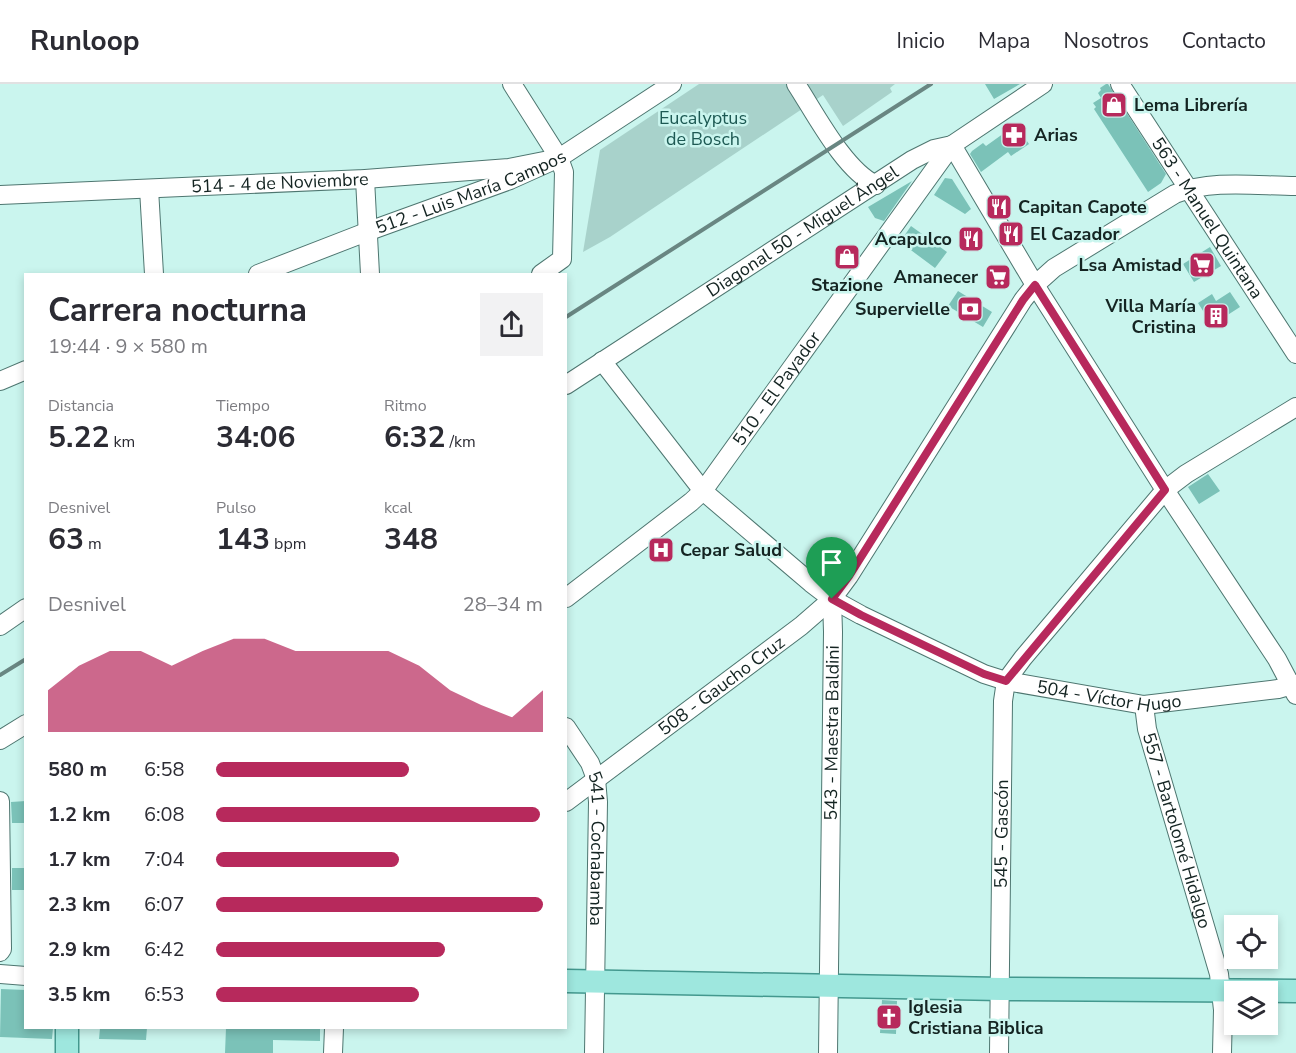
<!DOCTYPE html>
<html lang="es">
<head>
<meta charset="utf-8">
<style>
  body { margin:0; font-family:"Nunito Sans",sans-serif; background:#f2f2f3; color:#2b2b33; height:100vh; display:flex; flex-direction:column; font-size:22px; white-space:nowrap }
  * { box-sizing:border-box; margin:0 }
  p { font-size:20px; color:#7c7c81 }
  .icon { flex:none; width:33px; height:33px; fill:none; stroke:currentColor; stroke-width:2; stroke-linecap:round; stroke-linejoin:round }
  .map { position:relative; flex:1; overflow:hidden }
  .drawer { position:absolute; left:24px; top:189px; width:543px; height:756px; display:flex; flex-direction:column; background:#fff; border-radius:0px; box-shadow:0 3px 9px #0003 }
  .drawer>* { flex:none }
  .controls { position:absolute; left:1224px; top:831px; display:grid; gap:12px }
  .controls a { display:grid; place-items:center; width:54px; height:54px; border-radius:0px; background:#fff; box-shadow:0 3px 9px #0003; font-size:30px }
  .pin { position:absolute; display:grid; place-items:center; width:51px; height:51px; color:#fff; margin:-62px -26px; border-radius:50% 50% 50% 0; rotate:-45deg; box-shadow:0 0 6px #0007 }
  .pin .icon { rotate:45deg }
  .round { display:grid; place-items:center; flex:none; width:63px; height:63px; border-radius:0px; background:#f2f2f3 }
  .headline { display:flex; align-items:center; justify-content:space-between; height:102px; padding:0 24px }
  h1 { font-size:33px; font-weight:700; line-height:45px }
  .metrics { display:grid; grid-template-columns:repeat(3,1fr); gap:9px; height:102px; padding:6px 24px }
  .metrics div { display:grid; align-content:center }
  .metrics b { font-size:30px; font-weight:700 }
  .metrics small { font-size:16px; font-weight:400 }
  .metrics p { font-size:16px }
  .chart { height:168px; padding:12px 24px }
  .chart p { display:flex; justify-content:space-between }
  .chart svg { width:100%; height:108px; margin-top:6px; fill:#b7295c; opacity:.7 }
  ul { padding:0 24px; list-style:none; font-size:20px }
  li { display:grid; grid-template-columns:96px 72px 1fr; align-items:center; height:45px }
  li i { height:15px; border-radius:8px; background:#b7295c }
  header { display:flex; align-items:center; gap:36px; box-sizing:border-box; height:84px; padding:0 30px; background:#fff; border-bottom:2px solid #e1e1e2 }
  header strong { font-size:28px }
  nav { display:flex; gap:33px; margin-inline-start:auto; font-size:21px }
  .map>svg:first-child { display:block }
  .green { fill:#a8d2cb }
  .building { fill:#7bc2b8 }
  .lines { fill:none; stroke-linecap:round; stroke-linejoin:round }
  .minor-casing { stroke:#4e7670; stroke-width:20 }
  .major-casing { stroke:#43988e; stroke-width:25 }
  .minor { stroke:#fff; stroke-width:18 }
  .major { stroke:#9ee7de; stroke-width:22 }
  .rail { stroke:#698682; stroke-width:4 }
  .route-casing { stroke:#fff; stroke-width:12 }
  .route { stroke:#b7295c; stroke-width:8 }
  .labels { text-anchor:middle; stroke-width:5; stroke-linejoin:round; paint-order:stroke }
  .poi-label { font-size:18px; font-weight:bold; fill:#142422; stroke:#caf5ee; text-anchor:start }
  .park-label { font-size:18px; fill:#1d5953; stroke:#caf5ee }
  .street-label { font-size:18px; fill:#142422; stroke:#caf5ee }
</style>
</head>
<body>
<header>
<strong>Runloop</strong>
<nav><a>Inicio</a><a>Mapa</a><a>Nosotros</a><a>Contacto</a></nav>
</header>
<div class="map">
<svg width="1296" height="969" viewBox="0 0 1296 969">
  <rect width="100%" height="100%" fill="#caf5ee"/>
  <path class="green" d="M699,0H895L890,4L892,8L843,42L823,11L610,153L583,168L600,66Z"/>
  <path class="building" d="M985,0H1020L994,15Z
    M1106,0H1108L1166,90L1161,99L1148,108L1094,25L1096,23L1093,19L1101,14L1098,9L1101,6L1100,4Z
    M1017,43L1029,60L1011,72L1008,68L981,88L970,70L972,67L983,59L986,62L1007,47L1008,49Z
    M945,94L952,95L971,125L965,130L934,111Z
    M912,97L884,137L875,134L868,123Z
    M911,142L947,168L935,184L900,158Z
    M845,162L856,171L847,183L835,174Z
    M1210,163L1221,182L1194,198L1183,180Z
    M958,207L992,228L983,243L948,222Z
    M1230,208L1240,223L1212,241L1198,219L1212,210L1216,217Z
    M1208,390L1220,407L1199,420L1188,403Z
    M26,717V739H12L11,718Z
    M12,784H26V806H12Z
    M1,905L26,906V944H53L52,955L0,953Z
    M882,916L897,917L896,950L880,949Z
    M100,944H147L146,956L99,955Z
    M226,944H320V957L273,956V969H225Z"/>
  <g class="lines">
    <g class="minor-casing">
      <g id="minor">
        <path d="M512,0L559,74L564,88L562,175L541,190"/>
        <path d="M796,0C815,29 844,86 876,101"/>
        <path id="s1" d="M1120,0L1296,270"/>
        <path d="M952,61L1035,201L1165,406L1277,575L1296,611"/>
        <path d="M365,95L370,190"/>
        <path d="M149,105L154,190"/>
        <path id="s2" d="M0,111L365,95L509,84L559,74"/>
        <path id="s3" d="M258,190L369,147L510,96L559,74L672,0"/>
        <path id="s4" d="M602,277L703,407L811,499L832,515L861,531L984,590L1006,597L1144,621L1278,605L1296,600"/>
        <path d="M0,297L26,286"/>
        <path id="s5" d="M566,301L912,76L934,65L952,61L1043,0"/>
        <path id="s6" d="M566,514L691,418L703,407L952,61"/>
        <path d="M0,542L26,524"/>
        <path id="s7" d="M1144,621L1147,645L1219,890L1223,926L1222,969"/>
        <path id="s8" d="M566,643L590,679L596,695L598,718L594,969"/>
        <path d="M0,656L26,640"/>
        <path d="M0,717L2,865L0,868"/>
        <path id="s9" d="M566,718L801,542L832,515L849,492L1023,216L1035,201L1054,184L1175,110C1212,95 1257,102 1296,102"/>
        <path d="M0,890L26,892"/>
        <path d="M333,969L334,944"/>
        <path id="s10" d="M828,969L833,548L832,515"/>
        <path id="s11" d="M999,969L1003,617L1006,597L1023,574L1165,406L1186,390L1296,323"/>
      </g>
    </g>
    <g class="major-casing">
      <path id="major" d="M566,897L1001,905L1296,907
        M67,969V944"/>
    </g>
    <use href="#minor" class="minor"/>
    <use href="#major" class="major"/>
    <path class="rail" d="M566,233L931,0
      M0,591L26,575"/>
  </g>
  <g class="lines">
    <g class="route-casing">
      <path id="route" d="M1035,201L1165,406L1006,597L984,590L861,531L832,515L849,492L1023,216Z"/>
    </g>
    <use href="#route" class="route"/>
  </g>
  <defs>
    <g id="shop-square" transform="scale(1.35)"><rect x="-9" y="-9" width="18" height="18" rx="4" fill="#b7295c" stroke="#caf5ee"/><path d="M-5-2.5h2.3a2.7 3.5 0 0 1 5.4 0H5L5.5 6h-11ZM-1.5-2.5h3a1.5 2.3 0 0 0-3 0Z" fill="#fff"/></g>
    <g id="pharmacy-square" transform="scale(1.35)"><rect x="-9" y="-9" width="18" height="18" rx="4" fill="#b7295c" stroke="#caf5ee"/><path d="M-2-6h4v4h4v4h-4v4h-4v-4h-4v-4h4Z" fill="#fff"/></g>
    <g id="restaurant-square" transform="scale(1.35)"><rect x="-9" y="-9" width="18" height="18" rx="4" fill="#b7295c" stroke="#caf5ee"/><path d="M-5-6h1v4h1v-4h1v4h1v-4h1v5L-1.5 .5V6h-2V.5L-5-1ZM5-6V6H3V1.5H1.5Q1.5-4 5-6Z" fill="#fff"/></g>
    <g id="supermarket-square" transform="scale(1.35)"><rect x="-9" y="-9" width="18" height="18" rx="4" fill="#b7295c" stroke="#caf5ee"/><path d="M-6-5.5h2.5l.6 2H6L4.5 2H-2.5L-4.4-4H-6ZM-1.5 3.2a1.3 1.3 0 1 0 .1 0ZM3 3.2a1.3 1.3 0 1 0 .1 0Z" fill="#fff"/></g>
    <g id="bank-square" transform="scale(1.35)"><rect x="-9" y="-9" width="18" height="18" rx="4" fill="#b7295c" stroke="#caf5ee"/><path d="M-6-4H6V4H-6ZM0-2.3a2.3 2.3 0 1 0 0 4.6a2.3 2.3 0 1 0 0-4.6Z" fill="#fff"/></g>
    <g id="building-square" transform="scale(1.35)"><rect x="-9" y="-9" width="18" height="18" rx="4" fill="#b7295c" stroke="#caf5ee"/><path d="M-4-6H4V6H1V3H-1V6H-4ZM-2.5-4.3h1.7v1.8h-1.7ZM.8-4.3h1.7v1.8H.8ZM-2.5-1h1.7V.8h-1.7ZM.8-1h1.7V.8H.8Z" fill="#fff"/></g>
    <g id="hospital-square" transform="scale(1.35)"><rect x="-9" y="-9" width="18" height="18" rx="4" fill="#b7295c" stroke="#caf5ee"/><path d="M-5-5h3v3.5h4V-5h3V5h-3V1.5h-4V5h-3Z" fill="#fff"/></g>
    <g id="church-square" transform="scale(1.35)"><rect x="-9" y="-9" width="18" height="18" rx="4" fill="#b7295c" stroke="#caf5ee"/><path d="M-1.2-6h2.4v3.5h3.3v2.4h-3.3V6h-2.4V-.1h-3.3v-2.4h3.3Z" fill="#fff"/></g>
  </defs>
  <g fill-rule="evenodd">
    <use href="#shop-square" x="1114" y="21"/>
    <use href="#pharmacy-square" x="1014" y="51"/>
    <use href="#restaurant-square" x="999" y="123"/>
    <use href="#restaurant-square" x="1011" y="150"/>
    <use href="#restaurant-square" x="971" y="155"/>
    <use href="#shop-square" x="847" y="173"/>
    <use href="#supermarket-square" x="1202" y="181"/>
    <use href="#supermarket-square" x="998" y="193"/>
    <use href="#bank-square" x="970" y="225"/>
    <use href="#building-square" x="1216" y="232"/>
    <use href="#hospital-square" x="661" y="466"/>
    <use href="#church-square" x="889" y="933"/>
  </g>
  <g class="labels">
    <g class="poi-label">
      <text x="1134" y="27">Lema Librería</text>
      <text x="1034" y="57">Arias</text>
      <text x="1018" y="129">Capitan Capote</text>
      <text x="1030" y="156">El Cazador</text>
      <text x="952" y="161" text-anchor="end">Acapulco</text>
      <text x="1182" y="187" text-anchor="end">Lsa Amistad</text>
      <text x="978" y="199" text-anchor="end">Amanecer</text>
      <text x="847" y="207" text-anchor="middle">Stazione</text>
      <text x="1196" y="228" text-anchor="end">Villa María<tspan x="1196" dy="21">Cristina</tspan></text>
      <text x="950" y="231" text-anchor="end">Supervielle</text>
      <text x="680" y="472">Cepar Salud</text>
      <text x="908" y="929">Iglesia<tspan x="908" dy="21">Cristiana Biblica</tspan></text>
    </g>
    <g class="park-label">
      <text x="703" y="40">Eucalyptus<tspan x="703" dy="21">de Bosch</tspan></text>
    </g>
    <g class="street-label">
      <text dy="6" stroke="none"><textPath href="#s2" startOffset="280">514 - 4 de Noviembre</textPath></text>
      <text dy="6" stroke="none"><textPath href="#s3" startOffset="228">512 - Luis María Campos</textPath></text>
      <text dy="6" stroke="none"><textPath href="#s1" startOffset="160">563 - Manuel Quintana</textPath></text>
      <text dy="6" stroke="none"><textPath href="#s5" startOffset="282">Diagonal 50 - Miguel Ángel</textPath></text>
      <text dy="6" stroke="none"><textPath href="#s6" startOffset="300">510 - El Payador</textPath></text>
      <text dy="6" stroke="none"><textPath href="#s9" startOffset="194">508 - Gaucho Cruz</textPath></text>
      <text dy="6" stroke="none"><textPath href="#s4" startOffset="630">504 - Víctor Hugo</textPath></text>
      <text dy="6" stroke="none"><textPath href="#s10" startOffset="320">543 - Maestra Baldini</textPath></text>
      <text dy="6" stroke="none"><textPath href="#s7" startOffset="130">557 - Bartolomé Hidalgo</textPath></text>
      <text dy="6" stroke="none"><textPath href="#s11" startOffset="219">545 - Gascón</textPath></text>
      <text dy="6" stroke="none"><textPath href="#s8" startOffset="130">541 - Cochabamba</textPath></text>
    </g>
  </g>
</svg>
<div class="controls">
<a><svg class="icon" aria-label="locate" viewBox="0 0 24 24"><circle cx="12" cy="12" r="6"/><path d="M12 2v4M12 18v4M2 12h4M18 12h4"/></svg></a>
<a><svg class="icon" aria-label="layers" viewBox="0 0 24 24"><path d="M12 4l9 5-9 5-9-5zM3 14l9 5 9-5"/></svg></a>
</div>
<div class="pin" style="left:832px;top:515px;background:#1e9e55"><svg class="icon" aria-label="arrive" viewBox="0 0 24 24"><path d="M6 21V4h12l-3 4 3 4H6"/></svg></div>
<section class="drawer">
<div class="headline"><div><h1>Carrera nocturna</h1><p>19:44 · 9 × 580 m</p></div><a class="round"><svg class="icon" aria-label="share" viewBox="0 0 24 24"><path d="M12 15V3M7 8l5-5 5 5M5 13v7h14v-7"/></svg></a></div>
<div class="metrics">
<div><p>Distancia</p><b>5.22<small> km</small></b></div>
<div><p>Tiempo</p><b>34:06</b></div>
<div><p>Ritmo</p><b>6:32<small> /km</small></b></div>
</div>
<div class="metrics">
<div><p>Desnivel</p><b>63<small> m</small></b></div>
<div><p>Pulso</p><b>143<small> bpm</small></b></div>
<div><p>kcal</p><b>348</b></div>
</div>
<div class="chart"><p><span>Desnivel</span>28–34 m</p>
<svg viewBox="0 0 160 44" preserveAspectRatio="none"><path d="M0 44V27L10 17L20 11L30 11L40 17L50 11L60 6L70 6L80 11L90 11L100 11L110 11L120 17L130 27L140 33L150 38L160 27V44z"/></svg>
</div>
<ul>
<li><b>580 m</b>6:58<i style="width:59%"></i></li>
<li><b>1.2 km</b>6:08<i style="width:99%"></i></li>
<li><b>1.7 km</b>7:04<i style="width:56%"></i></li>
<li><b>2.3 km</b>6:07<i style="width:100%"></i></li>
<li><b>2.9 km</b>6:42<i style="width:70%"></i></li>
<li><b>3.5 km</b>6:53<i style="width:62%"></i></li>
</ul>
</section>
</div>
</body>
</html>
